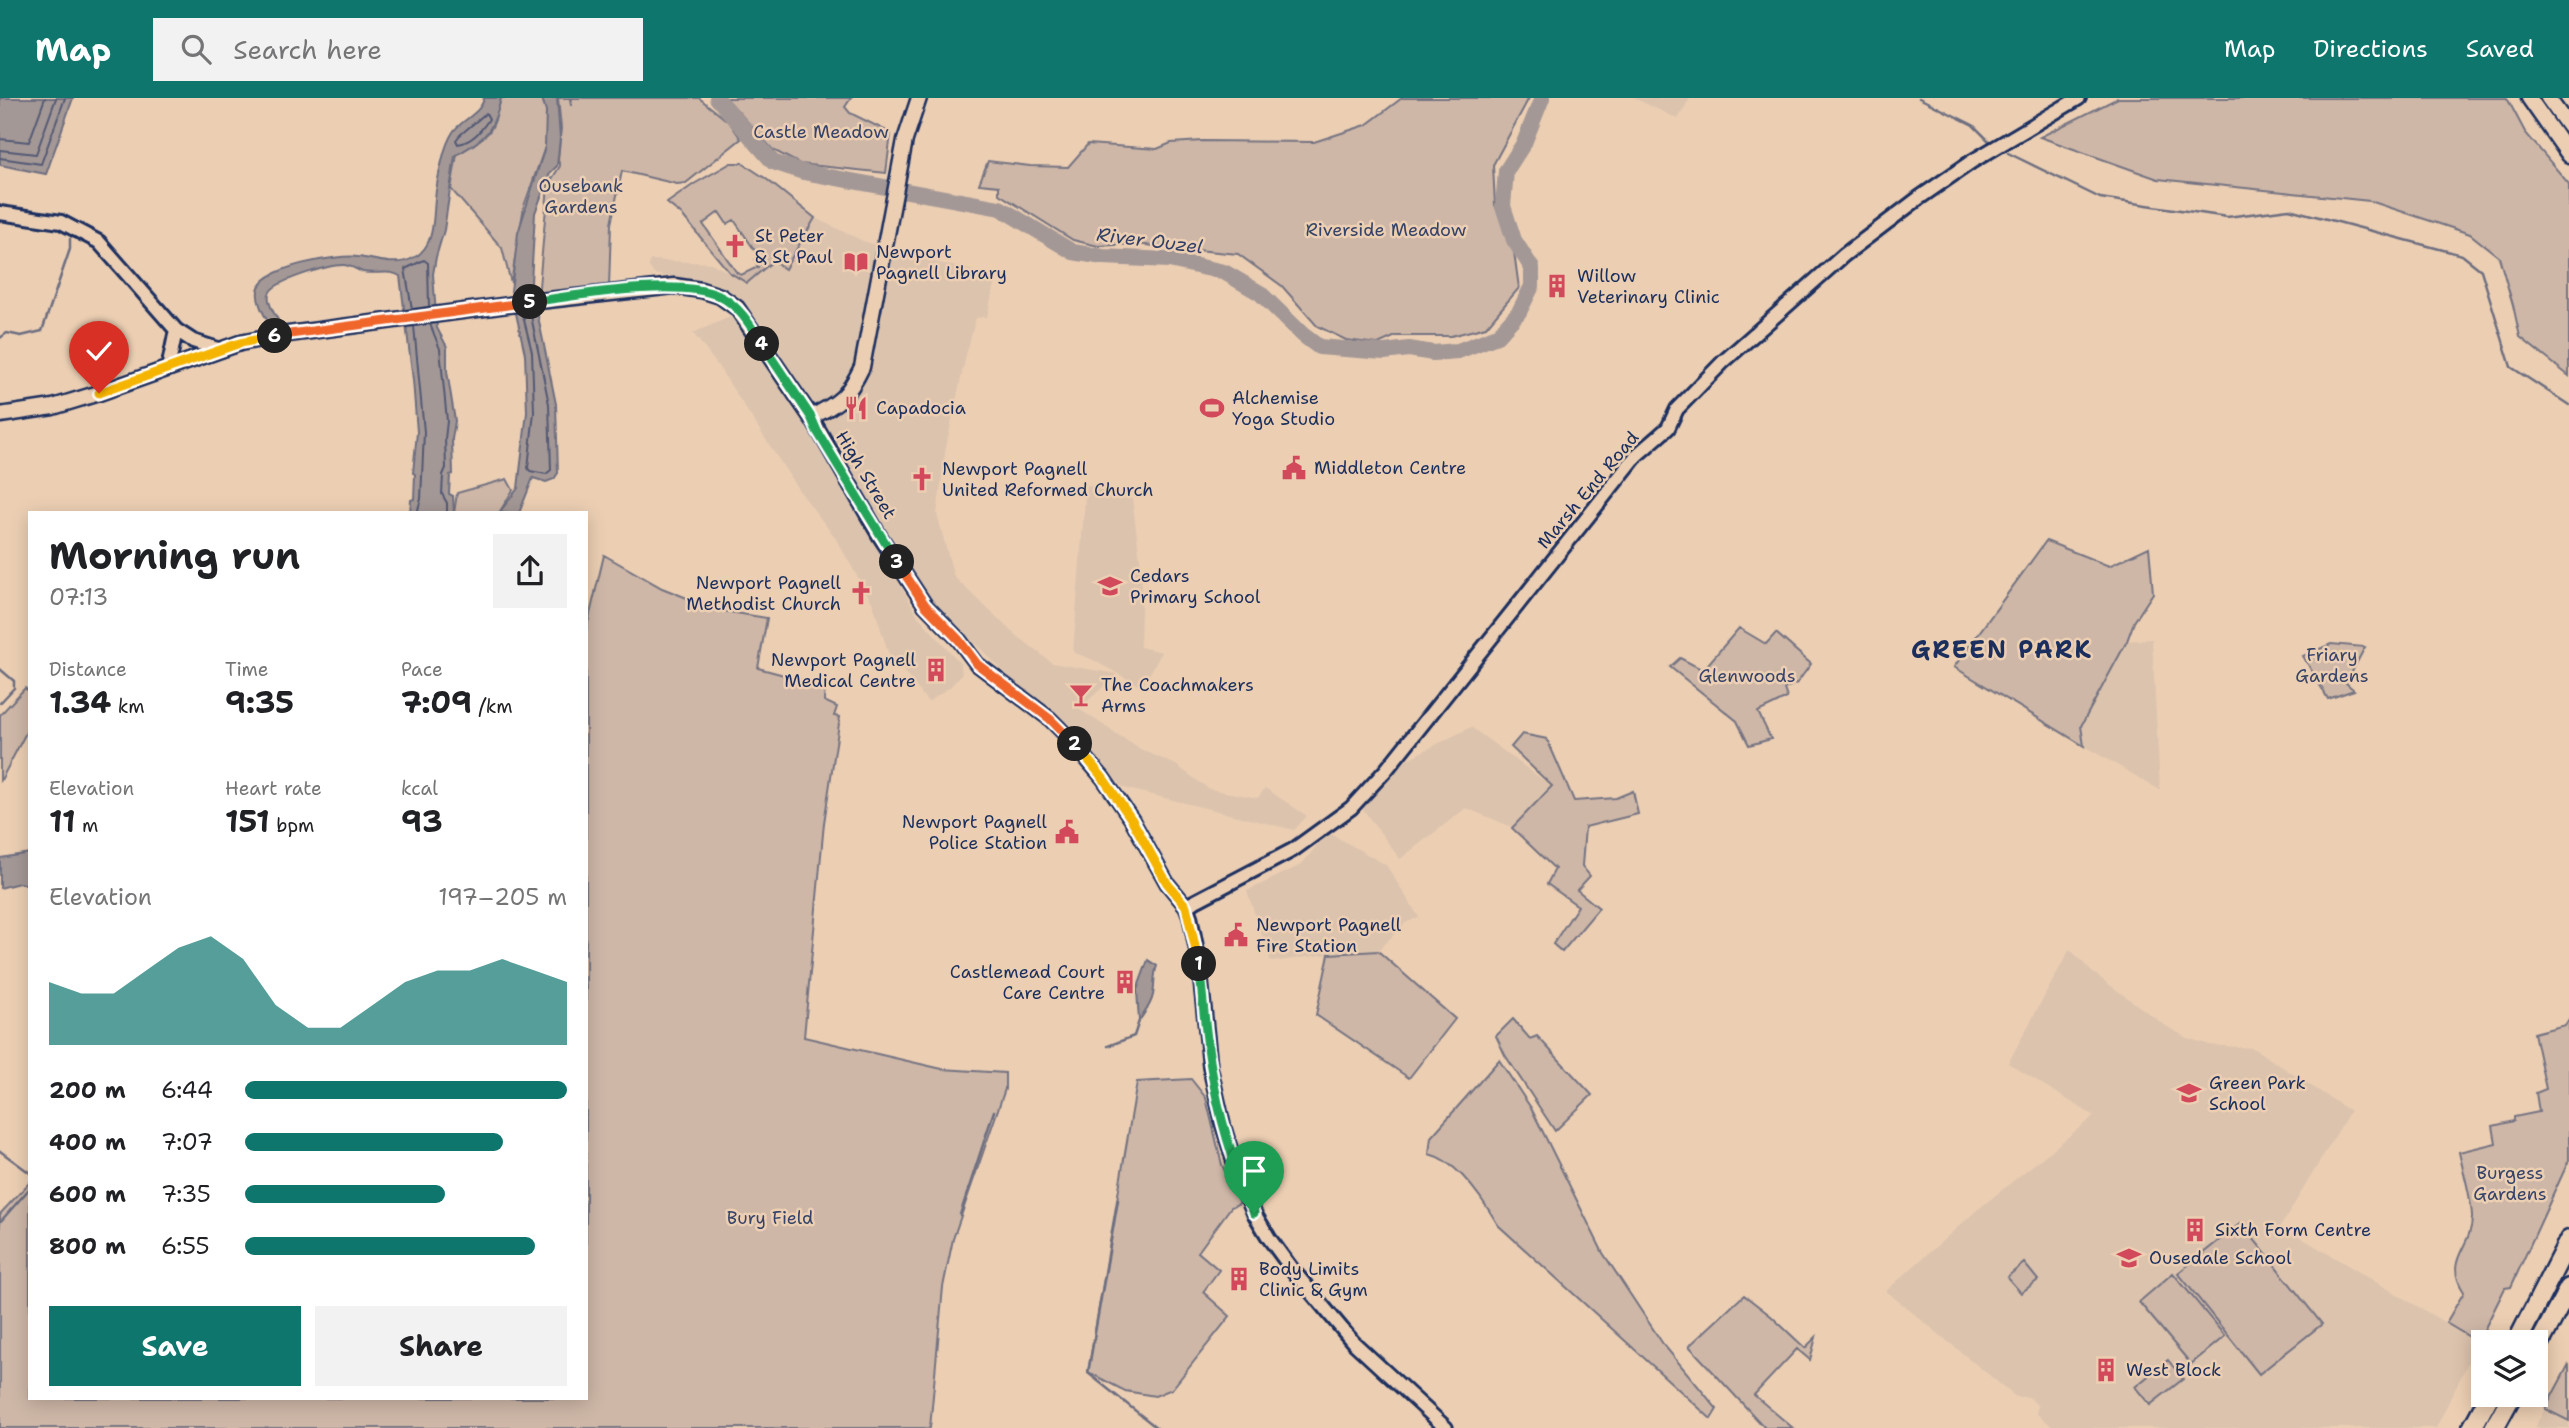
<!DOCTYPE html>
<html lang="en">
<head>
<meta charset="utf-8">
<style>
  body { margin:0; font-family:"Shantell Sans",sans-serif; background:#f2f2f2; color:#202124; height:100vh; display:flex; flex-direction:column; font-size:26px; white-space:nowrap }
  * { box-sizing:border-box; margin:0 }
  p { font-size:23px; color:#757577 }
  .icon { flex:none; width:38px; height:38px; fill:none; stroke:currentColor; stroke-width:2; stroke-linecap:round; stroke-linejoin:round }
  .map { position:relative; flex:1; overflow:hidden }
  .side { position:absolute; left:28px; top:413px; width:560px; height:889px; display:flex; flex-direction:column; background:#fff; border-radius:0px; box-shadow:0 4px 18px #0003 }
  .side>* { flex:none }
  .tools { position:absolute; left:2471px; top:1232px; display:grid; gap:14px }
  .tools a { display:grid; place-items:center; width:77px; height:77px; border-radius:0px; background:#fff; box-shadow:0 4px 18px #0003; font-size:35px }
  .pin { position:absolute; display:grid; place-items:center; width:60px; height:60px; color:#fff; margin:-72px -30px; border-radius:50% 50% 50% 0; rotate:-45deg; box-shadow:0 0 7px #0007 }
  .pin .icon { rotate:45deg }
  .km { position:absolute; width:35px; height:35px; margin:-18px; border-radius:50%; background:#222; color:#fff; font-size:19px; line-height:35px; text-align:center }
  .round { display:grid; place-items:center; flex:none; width:74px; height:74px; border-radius:0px; background:#f2f2f2 }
  .head { display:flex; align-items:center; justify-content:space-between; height:119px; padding:0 21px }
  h1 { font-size:38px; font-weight:700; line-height:52px }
  .figures { display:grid; grid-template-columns:repeat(3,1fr); gap:10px; height:119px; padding:7px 21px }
  .figures div { display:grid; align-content:center }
  .figures b { font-size:30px; font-weight:700 }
  .figures small { font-size:19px; font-weight:400 }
  .figures p { font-size:19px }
  .chart { height:196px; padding:14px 21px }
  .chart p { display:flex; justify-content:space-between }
  .chart svg { width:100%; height:126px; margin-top:7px; fill:#0f766e; opacity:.7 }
  .primary-button { display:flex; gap:14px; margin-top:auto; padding:14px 21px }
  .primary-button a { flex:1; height:80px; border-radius:0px; background:#0f766e; color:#fff; font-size:28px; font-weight:700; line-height:80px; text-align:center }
  .primary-button a+a { background:#f2f2f2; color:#202124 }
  ul { padding:0 21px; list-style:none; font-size:23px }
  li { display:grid; grid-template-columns:112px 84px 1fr; align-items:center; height:52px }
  li i { height:18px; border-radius:9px; background:#0f766e }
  header { display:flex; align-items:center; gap:42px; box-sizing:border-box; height:98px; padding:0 35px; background:#0f766e; color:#fff }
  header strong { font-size:33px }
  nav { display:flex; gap:38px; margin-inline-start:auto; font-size:24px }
  .search { width:490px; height:63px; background:#f2f2f2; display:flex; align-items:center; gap:18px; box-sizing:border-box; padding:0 24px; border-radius:0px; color:#757577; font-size:26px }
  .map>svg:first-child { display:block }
  .built { fill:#dcc3ad }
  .green { fill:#ceb7a7; stroke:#747382; stroke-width:2; fill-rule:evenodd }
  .water { fill:#a49896; stroke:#6d6e80; stroke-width:2 }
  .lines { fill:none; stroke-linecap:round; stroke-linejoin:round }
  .shore { stroke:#525974; stroke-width:2 }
  .stream { stroke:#6d6e80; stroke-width:2.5 }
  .river { stroke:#a49896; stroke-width:16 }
  .minor-casing { stroke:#1b2f5e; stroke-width:18 }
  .major-casing { stroke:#1b2f5e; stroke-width:19 }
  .highway-casing { stroke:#1b2f5e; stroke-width:23 }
  .minor { stroke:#eccfb3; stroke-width:12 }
  .major { stroke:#eccfb3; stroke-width:14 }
  .highway { stroke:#eccfb3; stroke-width:18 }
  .split-1-casing { stroke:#fff; stroke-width:14 }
  .split-2-casing { stroke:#fff; stroke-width:14 }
  .split-3-casing { stroke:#fff; stroke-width:14 }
  .split-4-casing { stroke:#fff; stroke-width:14 }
  .split-5-casing { stroke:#fff; stroke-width:14 }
  .split-6-casing { stroke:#fff; stroke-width:14 }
  .split-7-casing { stroke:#fff; stroke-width:14 }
  .split-1 { stroke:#22a559; stroke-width:9 }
  .split-2 { stroke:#f5b400; stroke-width:9 }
  .split-3 { stroke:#f0652b; stroke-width:9 }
  .split-4 { stroke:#22a559; stroke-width:9 }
  .split-5 { stroke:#22a559; stroke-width:9 }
  .split-6 { stroke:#f0652b; stroke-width:9 }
  .split-7 { stroke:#f5b400; stroke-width:9 }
  .labels { text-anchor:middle; stroke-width:5; stroke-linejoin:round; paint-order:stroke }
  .park-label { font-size:18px; fill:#364369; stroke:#eccfb3 }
  .poi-label { font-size:18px; fill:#1b2f5e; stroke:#eccfb3; text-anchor:start }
  .street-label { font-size:18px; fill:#1b2f5e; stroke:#eccfb3 }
  .water-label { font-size:19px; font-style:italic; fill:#303f66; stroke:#eccfb3 }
  .district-label { font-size:24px; font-weight:bold; letter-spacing:2px; fill:#1b2f5e; stroke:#eccfb3 }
</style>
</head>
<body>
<header>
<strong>Map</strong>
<div class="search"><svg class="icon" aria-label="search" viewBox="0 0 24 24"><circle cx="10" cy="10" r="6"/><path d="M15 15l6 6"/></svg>Search here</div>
<nav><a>Map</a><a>Directions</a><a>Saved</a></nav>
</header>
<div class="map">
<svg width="2569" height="1330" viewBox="0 0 2569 1330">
  <rect width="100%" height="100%" fill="#eccfb3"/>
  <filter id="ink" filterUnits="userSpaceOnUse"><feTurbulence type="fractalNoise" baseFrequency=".0143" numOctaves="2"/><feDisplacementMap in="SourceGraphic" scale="14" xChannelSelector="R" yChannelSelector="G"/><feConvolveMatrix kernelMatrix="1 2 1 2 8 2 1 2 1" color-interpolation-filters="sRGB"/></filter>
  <g filter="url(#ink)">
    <path class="built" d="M1634,0H1690L1678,21Z
      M815,120L863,143L935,164L996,178L987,219L976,220L966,257L946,349L937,416L954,479L1009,531L1052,565L1117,576L1079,611L1138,650L1176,667L1209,691L1258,700L1265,690L1307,718L1294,732L1124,690L933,505L823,329L753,224L706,186L654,176L649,169L650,162L711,165L748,185L772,165L786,172Z
      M730,219L743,230L818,345L918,518L961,566L962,576L950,589L928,604L888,554L873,506L836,441L798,391L718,268L693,235Z
      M1086,387L1132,400L1142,476L1140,549L1162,554L1142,589L1093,562L1073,554Z
      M2152,541L2160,692L2084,648L2081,628L2127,543Z
      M1471,629L1551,688L1512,729L1466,710L1400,761L1362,710L1404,663Z
      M1328,734L1386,767L1419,819L1405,825L1378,853L1329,856L1271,864L1247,793L1301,767Z
      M2070,851L2092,874L2166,928L2187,940L2210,947L2253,950L2350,1013L2281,1128L2478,1244L2436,1330H2054L2036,1315L2038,1308L2029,1299H2016L1886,1193L1976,1113L2094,1018L2008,965Z
      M2545,1311L2569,1323V1330H2534Z"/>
    <path class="green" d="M501,0H542L549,19L545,49L524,108L511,185L502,150L451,91L458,51C492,38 492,35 501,0Z
      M558,0H570L571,8L572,0H699L730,25L741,41L686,85L677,86L622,73L611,126L609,190L538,200L548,87L560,68L558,62L561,30Z
      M726,0H851L845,9L850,15L891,35L886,75L800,66L773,52Z
      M1402,0H1529L1493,67L1495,107L1514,154L1519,190L1486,229L1451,238H1396L1378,246L1346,242L1317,228L1282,188L1238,156L1134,146L1098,148L1073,142L999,96V88L979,86L988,63L1030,68L1068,69L1088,46L1157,51L1171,45L1202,43L1314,44L1366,27Z
      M2118,0H2507L2525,34L2569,86V278L2520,239L2513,207L2499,159L2470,136L2370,103L2158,81L2040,39Z
      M731,65H742L765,80L815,120L785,171L773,163L747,185L729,174L683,118L667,105L694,86ZM719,114L727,126L734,122L758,157L755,162L758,169L741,177L737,175L703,126Z
      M507,381L513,392L499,415H454L457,395Z
      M2046,443L2109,468L2149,449L2153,495L2134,524L2127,543L2081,628L2084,648L1954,569Z
      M604,457L662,490L717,512L767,520L758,570L825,588L824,603L837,609L834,618L840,619L824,725L804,939L942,971L1005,975V991L953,1141L943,1189L930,1330H0V1116L30,1084V1300H586V533Z
      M1739,530L1766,546L1776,535L1811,566L1797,585L1784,591L1787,600L1758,614L1771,641L1749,647L1737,623L1670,569L1680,560L1703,572Z
      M2331,546L2365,549L2346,585L2354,592L2328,601L2303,558Z
      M25,590L30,594V627L0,684V617Z
      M1522,636L1547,641L1574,703L1616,700L1633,693L1638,716L1585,729L1582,768L1590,778L1577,792L1599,810L1562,854L1553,846L1578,808L1547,786L1555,771L1512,730L1552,688L1511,649Z
      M1378,853L1455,921L1409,980L1316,917L1329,856Z
      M1513,921L1530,941L1537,938L1592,997L1555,1033L1505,957L1496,938Z
      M2569,921V1062L2511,1189L2505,1190L2478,1244L2446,1225L2464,1194C2442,1160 2473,1150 2472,1118C2471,1098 2463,1073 2459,1054L2496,1045L2493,1028L2514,1023V1019L2539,1014L2536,995L2546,991L2534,935L2565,927Z
      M1499,962L1531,1010L1603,1155L1663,1246L1717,1311L1711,1321L1498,1127C1484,1103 1458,1063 1429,1056L1431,1039Z
      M1191,981L1206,1000L1222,1067L1240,1105L1231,1109L1198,1154L1219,1172L1203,1194L1230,1218L1172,1291L1155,1298L1125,1293L1088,1274L1137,984Z
      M2241,1125L2322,1226L2259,1276L2178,1175Z
      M2024,1165L2038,1182L2021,1195L2007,1179Z
      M2173,1175L2225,1238L2191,1266L2139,1204Z
      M1744,1197L1771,1218L1805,1250L1816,1239L1810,1262L1797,1251L1754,1297L1793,1330H1765L1689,1248Z
      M2168,1262L2183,1281L2150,1307L2135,1289Z
      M2569,1266V1323L2545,1311Z"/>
    <path class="water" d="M0,0H73L46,76L0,67Z
      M484,0H501C492,37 486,39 455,58L444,132L436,159L433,176L437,230L447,249V273L455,323L452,341L453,376L450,377L449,396L453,398L454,415H410L411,402L414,401L415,376L413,375L417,334L413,282L400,178C390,171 375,177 363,174C357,172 350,167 343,167C329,167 272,183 269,196C266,206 279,222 283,231L273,233C267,221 256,206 258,193C260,169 338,156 358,159C377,161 396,170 415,159C435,148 433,120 435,101C436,89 440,71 443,59C445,51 448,42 453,34C461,22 481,16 484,0Z
      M542,0H557L560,40L557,68L550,75L535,115L531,184L556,306L558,375L554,381L546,384L533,380L519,415H499L518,390L527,314L525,256L511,193L518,135L545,49L546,13Z
      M30,755V787L19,785L0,790V760Z
      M1148,862L1157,868C1153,878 1155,887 1153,897C1151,907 1145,914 1139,923L1137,892Z"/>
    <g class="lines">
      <path class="shore" d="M486,15L489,21C481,33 472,44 458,46L456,42L460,37Z
        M0,41L29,44L45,0
        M0,52L36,56L56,0
        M0,60L41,66L65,0
        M412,211L405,171L424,162L428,165L429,209
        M522,214L532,254L534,314L528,370L530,373L546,376L551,372L549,306L530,213
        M430,226L440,251L447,323L445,341L446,370L443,377L442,396L447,405V415
        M414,228L424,334L421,401L417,415"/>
      <path class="stream" d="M1919,0L1973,27L1990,44
        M2008,55L2100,100L2227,119L2289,111L2462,157L2481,172L2511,269L2569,307
        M0,240L7,235L21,238L42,233L70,151V141
        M0,571L14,583V590L0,605
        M1108,948L1134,938L1139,923
        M0,1053L30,1075
        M1118,1102L1088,1275L1157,1330
        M960,1117L994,1013
        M0,1124L30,1090"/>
      <path class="river" d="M717,0L773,64L803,74L1000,110L1073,154L1103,159L1169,162L1224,174L1260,195L1303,237L1319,249L1384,254L1409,251L1433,255L1458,253L1497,238L1519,214L1532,188V170L1514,142L1503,108L1506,73L1524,45L1542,0"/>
      <g class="minor-casing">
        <path id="minor" d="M0,115L61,124L99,144L176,232L193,243L221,252
          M168,271L176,232
          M811,319L879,437L925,507L959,542L977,566L1050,621L1068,639L1103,680L1132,722L1167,785L1186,808L1190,818L1199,864L1210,969L1223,1027L1238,1077L1254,1115L1269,1140L1291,1170L1353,1244L1446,1330
          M1186,808L1293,752L1351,710L1386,672L1637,357L1668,330L1677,311L1723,264L1844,157L1919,100L1971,64L2079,0"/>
      </g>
      <g class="major-casing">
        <path id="major" d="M2529,0L2569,57
          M2548,0L2569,29
          M0,317L53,309L99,295L240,245L281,237L539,203L674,188L701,192L720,198L737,210L811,319C840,305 848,298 862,269L905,42L919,0"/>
      </g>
      <g class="highway-casing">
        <path id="highway" d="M2517,1244L2569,1142
          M2536,1252L2569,1190
          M2472,1330L2490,1297
          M2494,1330L2512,1297"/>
      </g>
      <use href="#minor" class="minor"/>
      <use href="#major" class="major"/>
      <use href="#highway" class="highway"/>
    </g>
  </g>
  <g class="lines" filter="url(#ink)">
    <g class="split-1-casing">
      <path id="split-1" d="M1199,866C1203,900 1205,935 1211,969C1219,1020 1234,1068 1254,1115"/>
    </g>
    <g class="split-2-casing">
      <path id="split-2" d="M1075,646L1103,680L1132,722L1167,785L1186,808L1199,866"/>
    </g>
    <g class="split-3-casing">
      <path id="split-3" d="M897,464L925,507L959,542L977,566L1050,621L1075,646"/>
    </g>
    <g class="split-4-casing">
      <path id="split-4" d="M762,246L811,319L817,333L897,464"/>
    </g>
    <g class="split-5-casing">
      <path id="split-5" d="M530,204C575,198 680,179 719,198C739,207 751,228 762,246"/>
    </g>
    <g class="split-6-casing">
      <path id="split-6" d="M275,238L530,204"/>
    </g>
    <g class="split-7-casing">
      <path id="split-7" d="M99,295L240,245L275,238"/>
    </g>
    <use href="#split-1" class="split-1"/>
    <use href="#split-2" class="split-2"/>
    <use href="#split-3" class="split-3"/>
    <use href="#split-4" class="split-4"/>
    <use href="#split-5" class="split-5"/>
    <use href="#split-6" class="split-6"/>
    <use href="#split-7" class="split-7"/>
  </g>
  <defs>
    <g id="church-bare" transform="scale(1.89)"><path d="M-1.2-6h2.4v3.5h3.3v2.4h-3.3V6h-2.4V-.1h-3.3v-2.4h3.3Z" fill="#d1495b" stroke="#eccfb3" stroke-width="2.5" paint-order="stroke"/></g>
    <g id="library-bare" transform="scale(1.89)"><path d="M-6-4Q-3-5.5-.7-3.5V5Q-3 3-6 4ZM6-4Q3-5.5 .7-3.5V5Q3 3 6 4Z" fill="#d1495b" stroke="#eccfb3" stroke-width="2.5" paint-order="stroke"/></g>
    <g id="building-bare" transform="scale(1.89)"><path d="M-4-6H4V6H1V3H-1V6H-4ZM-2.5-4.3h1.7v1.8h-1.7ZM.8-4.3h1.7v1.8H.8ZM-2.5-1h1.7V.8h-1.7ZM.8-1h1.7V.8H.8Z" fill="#d1495b" stroke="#eccfb3" stroke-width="2.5" paint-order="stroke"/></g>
    <g id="restaurant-bare" transform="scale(1.89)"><path d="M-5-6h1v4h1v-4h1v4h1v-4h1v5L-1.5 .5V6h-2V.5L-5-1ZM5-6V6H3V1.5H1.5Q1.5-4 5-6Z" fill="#d1495b" stroke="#eccfb3" stroke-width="2.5" paint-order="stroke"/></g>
    <g id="stadium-bare" transform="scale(1.89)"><path d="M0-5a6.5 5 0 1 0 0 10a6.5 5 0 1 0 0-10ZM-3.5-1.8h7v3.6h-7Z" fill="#d1495b" stroke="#eccfb3" stroke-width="2.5" paint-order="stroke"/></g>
    <g id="civic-bare" transform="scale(1.89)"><path d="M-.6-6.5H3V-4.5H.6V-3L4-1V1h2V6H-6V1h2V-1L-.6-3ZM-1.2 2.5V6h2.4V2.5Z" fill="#d1495b" stroke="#eccfb3" stroke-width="2.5" paint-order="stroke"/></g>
    <g id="school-bare" transform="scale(1.89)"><path d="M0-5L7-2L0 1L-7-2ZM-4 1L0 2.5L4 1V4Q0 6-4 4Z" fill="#d1495b" stroke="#eccfb3" stroke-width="2.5" paint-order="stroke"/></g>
    <g id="bar-bare" transform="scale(1.89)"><path d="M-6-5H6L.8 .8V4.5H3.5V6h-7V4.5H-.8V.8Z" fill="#d1495b" stroke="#eccfb3" stroke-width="2.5" paint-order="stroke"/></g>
  </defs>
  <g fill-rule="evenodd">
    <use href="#church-bare" x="735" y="148"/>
    <use href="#library-bare" x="856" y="164"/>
    <use href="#building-bare" x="1557" y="188"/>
    <use href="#restaurant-bare" x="856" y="310"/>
    <use href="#stadium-bare" x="1212" y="310"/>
    <use href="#civic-bare" x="1294" y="370"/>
    <use href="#church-bare" x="922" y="381"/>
    <use href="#school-bare" x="1110" y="488"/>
    <use href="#church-bare" x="861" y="495"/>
    <use href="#building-bare" x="936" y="572"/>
    <use href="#bar-bare" x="1081" y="597"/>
    <use href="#civic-bare" x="1067" y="734"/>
    <use href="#civic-bare" x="1236" y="837"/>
    <use href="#building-bare" x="1125" y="884"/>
    <use href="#school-bare" x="2189" y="995"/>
    <use href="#building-bare" x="2195" y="1132"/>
    <use href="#school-bare" x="2129" y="1160"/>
    <use href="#building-bare" x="1239" y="1181"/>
    <use href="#building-bare" x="2106" y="1272"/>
  </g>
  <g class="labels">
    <g class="park-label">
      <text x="821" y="40">Castle Meadow</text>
      <text x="581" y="94">Ousebank<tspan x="581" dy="21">Gardens</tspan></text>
      <text x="1386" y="138">Riverside Meadow</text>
      <text x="2332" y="563">Friary<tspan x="2332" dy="21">Gardens</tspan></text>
      <text x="1747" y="584">Glenwoods</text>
      <text x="2510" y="1081">Burgess<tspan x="2510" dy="21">Gardens</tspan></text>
      <text x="770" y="1126">Bury Field</text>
    </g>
    <g class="poi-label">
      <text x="755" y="144">St Peter<tspan x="755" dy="21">&amp; St Paul</tspan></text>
      <text x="876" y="160">Newport<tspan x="876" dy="21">Pagnell Library</tspan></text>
      <text x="1577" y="184">Willow<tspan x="1577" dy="21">Veterinary Clinic</tspan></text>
      <text x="1232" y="306">Alchemise<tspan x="1232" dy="21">Yoga Studio</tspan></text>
      <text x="876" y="316">Capadocia</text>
      <text x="1314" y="376">Middleton Centre</text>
      <text x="942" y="377">Newport Pagnell<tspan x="942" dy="21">United Reformed Church</tspan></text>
      <text x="1130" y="484">Cedars<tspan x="1130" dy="21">Primary School</tspan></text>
      <text x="841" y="491" text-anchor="end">Newport Pagnell<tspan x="841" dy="21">Methodist Church</tspan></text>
      <text x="916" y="568" text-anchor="end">Newport Pagnell<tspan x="916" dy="21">Medical Centre</tspan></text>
      <text x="1101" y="593">The Coachmakers<tspan x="1101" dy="21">Arms</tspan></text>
      <text x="1047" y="730" text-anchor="end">Newport Pagnell<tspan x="1047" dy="21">Police Station</tspan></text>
      <text x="1256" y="833">Newport Pagnell<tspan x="1256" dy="21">Fire Station</tspan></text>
      <text x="1105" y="880" text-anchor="end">Castlemead Court<tspan x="1105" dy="21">Care Centre</tspan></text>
      <text x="2209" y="991">Green Park<tspan x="2209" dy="21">School</tspan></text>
      <text x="2215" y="1138">Sixth Form Centre</text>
      <text x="2149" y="1166">Ousedale School</text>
      <text x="1259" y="1177">Body Limits<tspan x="1259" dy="21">Clinic &amp; Gym</tspan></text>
      <text x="2126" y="1278">West Block</text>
    </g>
    <g class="street-label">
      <text transform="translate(866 377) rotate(59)" y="6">High Street</text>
      <text transform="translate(1588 392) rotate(-50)" y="6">Marsh End Road</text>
    </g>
    <g class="water-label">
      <text transform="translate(1150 142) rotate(7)" y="7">River Ouzel</text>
    </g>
    <g class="district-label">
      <text x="2002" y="560">GREEN PARK</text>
    </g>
  </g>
</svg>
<div class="tools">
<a><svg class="icon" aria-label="layers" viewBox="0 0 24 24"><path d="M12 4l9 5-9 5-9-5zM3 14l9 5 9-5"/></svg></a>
</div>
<div class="pin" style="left:1254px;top:1115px;background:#1e9e55"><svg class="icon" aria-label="arrive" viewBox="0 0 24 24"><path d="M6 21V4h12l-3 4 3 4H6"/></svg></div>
<div class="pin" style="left:99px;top:295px;background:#d93025"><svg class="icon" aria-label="check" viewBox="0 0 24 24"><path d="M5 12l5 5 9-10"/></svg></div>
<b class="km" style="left:1199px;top:866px">1</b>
<b class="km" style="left:1075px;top:646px">2</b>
<b class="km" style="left:897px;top:464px">3</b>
<b class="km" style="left:762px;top:246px">4</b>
<b class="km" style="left:530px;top:204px">5</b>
<b class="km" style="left:275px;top:238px">6</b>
<section class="side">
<div class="head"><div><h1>Morning run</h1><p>07:13</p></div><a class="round"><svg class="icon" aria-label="share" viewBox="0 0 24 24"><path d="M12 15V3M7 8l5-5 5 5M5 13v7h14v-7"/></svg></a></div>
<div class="figures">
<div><p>Distance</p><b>1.34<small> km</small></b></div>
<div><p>Time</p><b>9:35</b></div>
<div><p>Pace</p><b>7:09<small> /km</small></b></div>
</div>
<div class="figures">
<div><p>Elevation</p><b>11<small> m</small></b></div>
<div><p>Heart rate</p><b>151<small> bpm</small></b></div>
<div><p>kcal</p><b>93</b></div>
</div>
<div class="chart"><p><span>Elevation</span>197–205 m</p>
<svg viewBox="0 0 160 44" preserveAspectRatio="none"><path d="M0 44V22L10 26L20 26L30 18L40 10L50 6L60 14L70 30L80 38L90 38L100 30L110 22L120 18L130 18L140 14L150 18L160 22V44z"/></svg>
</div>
<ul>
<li><b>200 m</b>6:44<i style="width:100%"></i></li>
<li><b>400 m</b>7:07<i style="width:80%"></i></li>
<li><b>600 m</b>7:35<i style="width:62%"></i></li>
<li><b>800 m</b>6:55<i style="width:90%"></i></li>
</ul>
<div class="primary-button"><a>Save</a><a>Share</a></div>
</section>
</div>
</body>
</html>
